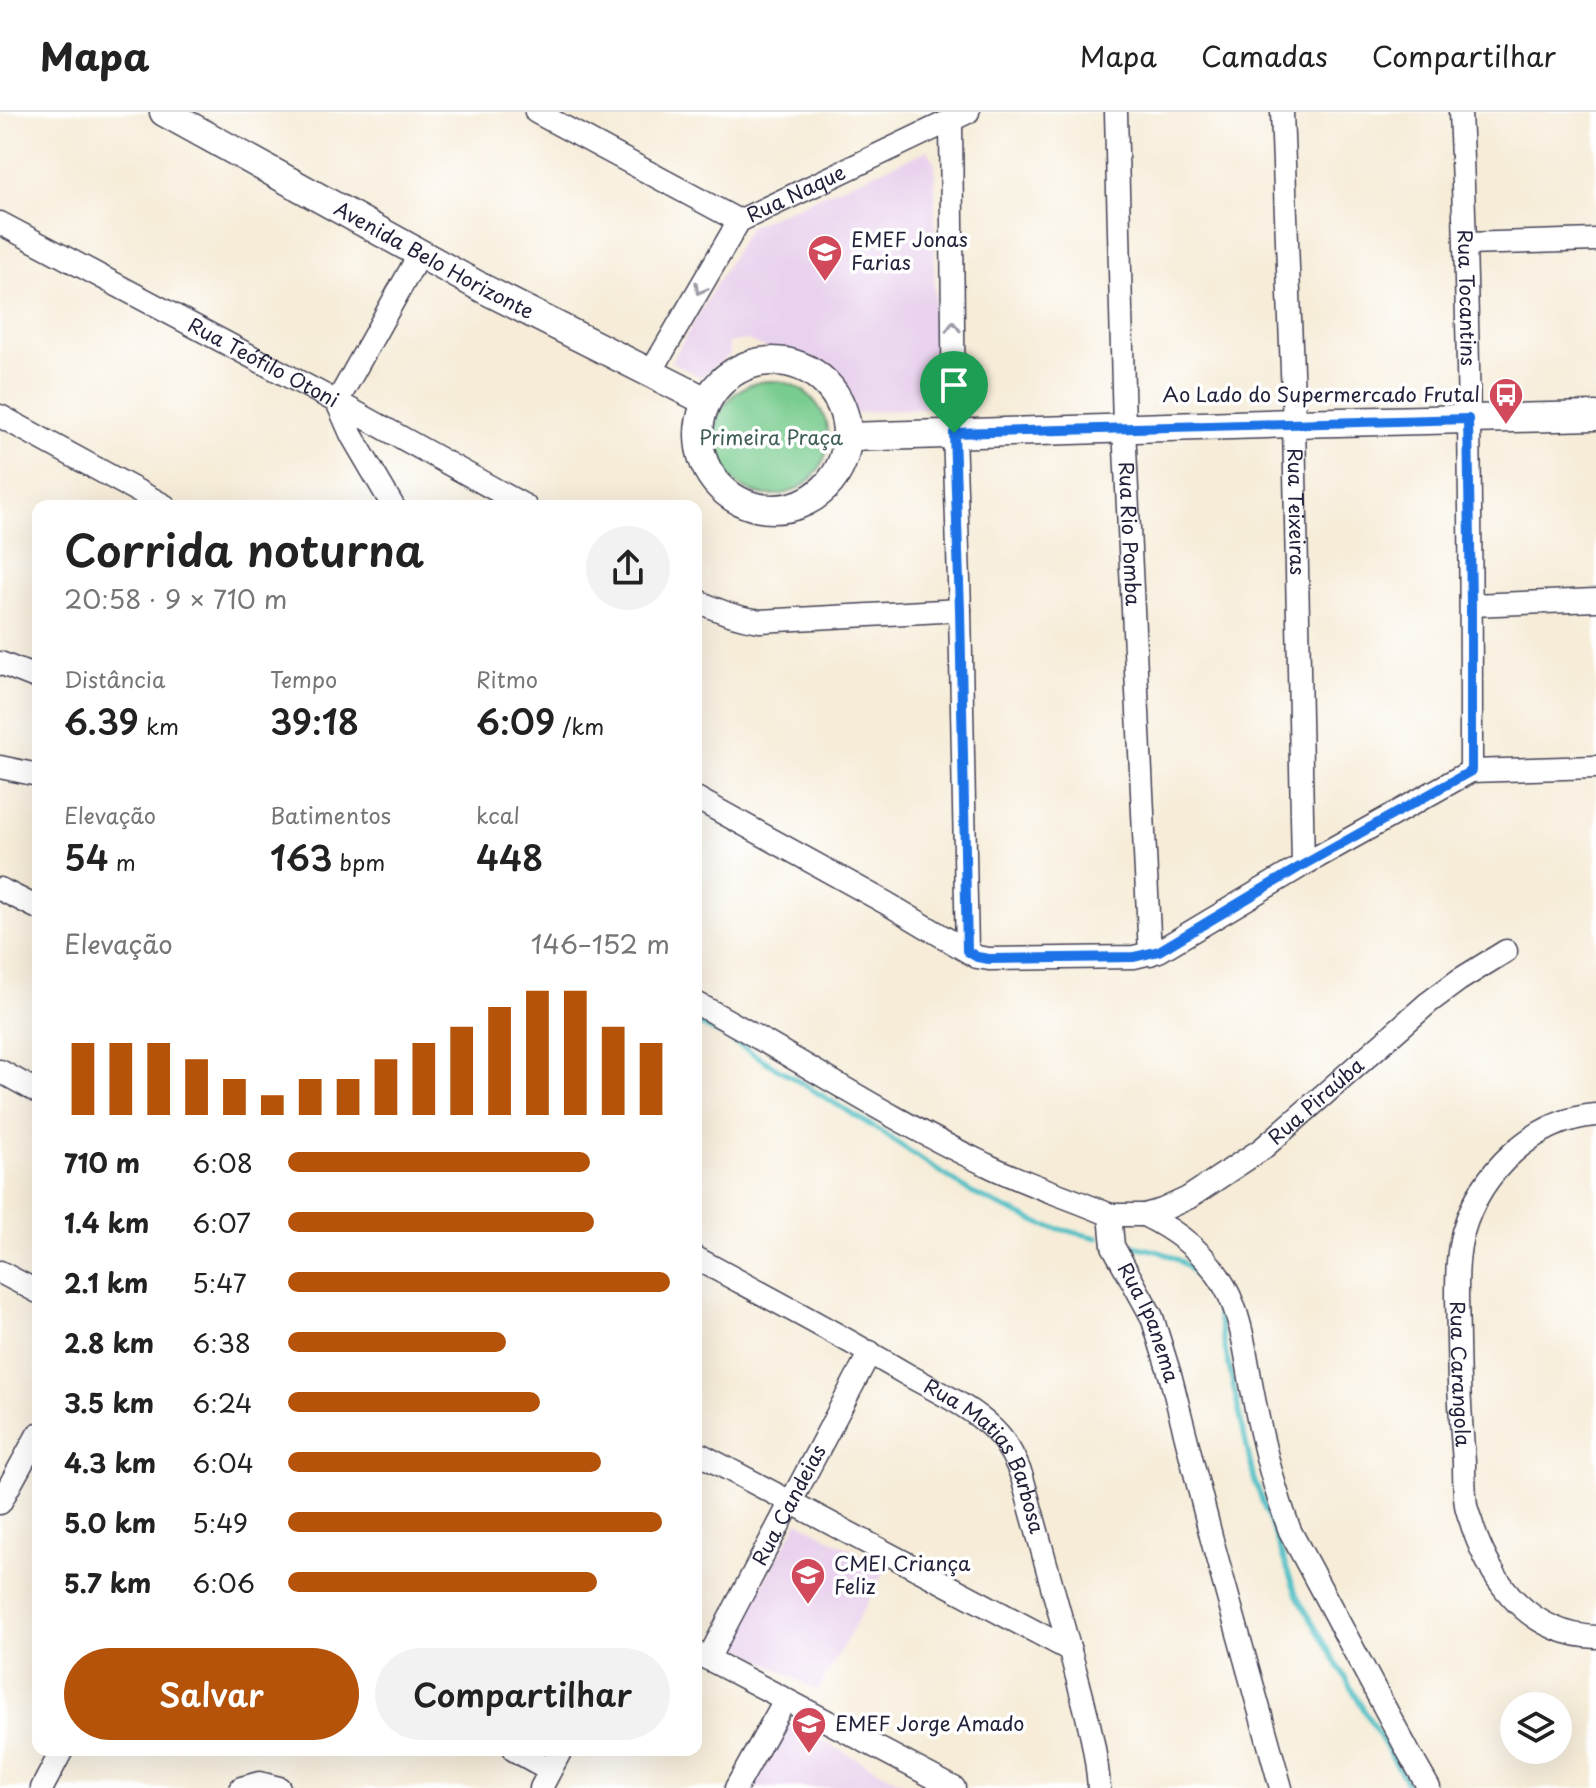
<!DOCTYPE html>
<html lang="pt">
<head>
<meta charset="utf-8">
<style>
  body { margin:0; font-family:"Playpen Sans",sans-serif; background:#f2f2f2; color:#222; height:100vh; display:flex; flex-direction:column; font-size:30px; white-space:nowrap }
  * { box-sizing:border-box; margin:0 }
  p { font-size:26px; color:#767676 }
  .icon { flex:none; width:44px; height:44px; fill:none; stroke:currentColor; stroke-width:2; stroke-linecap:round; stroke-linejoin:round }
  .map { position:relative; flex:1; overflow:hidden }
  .side { position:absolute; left:32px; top:388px; width:670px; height:1256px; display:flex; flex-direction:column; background:#fff; border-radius:16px; box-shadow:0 8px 32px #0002 }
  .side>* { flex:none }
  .tools { position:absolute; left:1500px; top:1580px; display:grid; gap:16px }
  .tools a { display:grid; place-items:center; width:72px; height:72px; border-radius:50%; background:#fff; box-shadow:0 8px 32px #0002; font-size:40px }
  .pin { position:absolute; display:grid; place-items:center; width:68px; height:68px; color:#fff; margin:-82px -34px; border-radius:50% 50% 50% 0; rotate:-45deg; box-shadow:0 0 8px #0007 }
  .pin .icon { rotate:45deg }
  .round { display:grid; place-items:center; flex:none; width:84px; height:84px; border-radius:42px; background:#f2f2f2 }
  .headline { display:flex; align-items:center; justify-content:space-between; height:136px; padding:0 32px }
  h1 { font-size:44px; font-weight:600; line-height:60px }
  .figures { display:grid; grid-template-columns:repeat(3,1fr); gap:12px; height:136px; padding:8px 32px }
  .figures div { display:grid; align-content:center }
  .figures b { font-size:34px; font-weight:600 }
  .figures small { font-size:22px; font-weight:400 }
  .figures p { font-size:22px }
  .chart { height:224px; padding:16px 32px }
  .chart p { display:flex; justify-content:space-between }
  .chart svg { width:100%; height:144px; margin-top:8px; stroke:#b45309; stroke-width:6 }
  .cta { display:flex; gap:16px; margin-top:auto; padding:16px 32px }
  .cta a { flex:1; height:92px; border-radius:48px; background:#b45309; color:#fff; font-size:32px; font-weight:600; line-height:92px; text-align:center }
  .cta a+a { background:#f2f2f2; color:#222 }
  ul { padding:0 32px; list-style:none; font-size:26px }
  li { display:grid; grid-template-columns:128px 96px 1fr; align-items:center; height:60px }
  li i { height:20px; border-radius:10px; background:#b45309 }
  header { display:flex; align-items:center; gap:48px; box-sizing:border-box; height:112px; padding:0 40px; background:#fff; border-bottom:2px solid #e0e0e0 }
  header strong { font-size:38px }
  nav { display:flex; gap:44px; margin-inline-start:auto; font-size:28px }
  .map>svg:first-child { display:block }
  .built { fill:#e9d2ed }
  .green { fill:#79cc8f; stroke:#4e7765; stroke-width:2 }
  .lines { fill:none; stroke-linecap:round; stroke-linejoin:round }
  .stream { stroke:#51bfc5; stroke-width:5 }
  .minor-casing { stroke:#424053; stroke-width:25 }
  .tertiary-casing { stroke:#424053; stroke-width:31 }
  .minor { stroke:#fff; stroke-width:22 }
  .tertiary { stroke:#fff; stroke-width:28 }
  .oneway { stroke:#9c9ca7 }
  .route-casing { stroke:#fff; stroke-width:16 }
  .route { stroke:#1a73e8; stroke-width:10 }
  .labels { text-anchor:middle; stroke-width:7; stroke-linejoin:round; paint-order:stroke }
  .street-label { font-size:20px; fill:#22223b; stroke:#fff }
  .poi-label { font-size:20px; fill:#22223b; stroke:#fff; text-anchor:start }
  .park-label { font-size:20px; fill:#405e58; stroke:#fff }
</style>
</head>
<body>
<header>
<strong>Mapa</strong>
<nav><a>Mapa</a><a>Camadas</a><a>Compartilhar</a></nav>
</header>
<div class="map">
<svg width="1596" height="1676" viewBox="0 0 1596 1676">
  <rect width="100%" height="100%" fill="#fff"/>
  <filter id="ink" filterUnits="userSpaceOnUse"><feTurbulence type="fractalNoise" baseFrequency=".0125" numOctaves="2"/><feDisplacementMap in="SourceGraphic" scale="16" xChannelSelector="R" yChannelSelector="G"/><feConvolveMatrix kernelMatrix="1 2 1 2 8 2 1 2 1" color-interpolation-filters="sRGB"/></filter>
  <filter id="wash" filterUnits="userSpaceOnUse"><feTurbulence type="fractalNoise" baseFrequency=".006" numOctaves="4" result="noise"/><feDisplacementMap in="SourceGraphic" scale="32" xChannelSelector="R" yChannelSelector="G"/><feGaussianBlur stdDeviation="1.8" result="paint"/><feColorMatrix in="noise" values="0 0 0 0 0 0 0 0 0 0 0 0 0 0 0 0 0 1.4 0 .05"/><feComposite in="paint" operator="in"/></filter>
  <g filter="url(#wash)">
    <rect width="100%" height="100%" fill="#f6ecd8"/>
    <path class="built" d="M928,38L935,52L934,295L856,301L834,265L813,248L787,241L772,239L747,228L727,231L730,242L701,265L671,250L750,114Z
      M798,1409L886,1457L818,1579L731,1531Z
      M787,1610L910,1675L751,1676Z"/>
    <path class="green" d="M714 326a57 57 0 1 1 114 0a57 57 0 1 1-114 0Z"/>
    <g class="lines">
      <path class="stream" d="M696,911L724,924L872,1014L972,1081L1043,1113L1098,1126
        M1127,1133C1175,1141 1186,1147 1214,1187L1254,1367L1297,1484L1410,1676"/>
    </g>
  </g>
  <g filter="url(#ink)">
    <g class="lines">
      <g class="minor-casing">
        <g id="minor">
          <path d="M536,0L739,109"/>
          <path id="s1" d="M1116,0L1124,316L1150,842"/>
          <path id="s2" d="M1282,0L1294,311L1303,753"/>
          <path id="s3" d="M1460,0C1470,219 1471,439 1471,659"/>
          <path d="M951,8L954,321L960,498L967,839"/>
          <path id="s4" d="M0,111L337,290L525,394"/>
          <path d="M1466,132L1596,128"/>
          <path id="s5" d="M651,260L739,109L968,0"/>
          <path d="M0,304L165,394"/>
          <path d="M393,394L352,324L337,290L420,141"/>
          <path d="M696,488C717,499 737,506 760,509L960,498"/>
          <path d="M1471,493L1596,488"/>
          <path d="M0,551L38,566"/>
          <path d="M0,655L38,663"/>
          <path d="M696,686L888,792L977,845L989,847L1134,845L1159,839L1303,753L1471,659L1596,655"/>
          <path d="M0,777L38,796"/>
          <path id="s6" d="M696,891C793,943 885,1005 985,1052C1025,1072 1069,1085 1110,1103L1113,1134L1152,1205L1171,1266L1212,1428L1281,1676"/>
          <path d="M0,959L38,980"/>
          <path id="s7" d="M1596,1003C1533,1008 1480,1061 1463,1120C1457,1141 1457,1165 1457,1186C1458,1215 1458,1243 1459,1271C1460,1298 1462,1324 1464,1350C1464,1364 1464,1379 1466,1393C1467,1400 1471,1408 1473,1416C1493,1474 1531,1522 1596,1525"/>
          <path id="s8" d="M1110,1103H1144L1162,1098L1188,1086L1262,1037L1428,891L1459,868L1506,839"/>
          <path d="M1144,1103C1177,1119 1207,1142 1225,1175C1243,1207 1246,1247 1253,1282C1262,1329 1273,1374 1290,1419L1409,1641L1429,1676"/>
          <path id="s9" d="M696,1146C766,1184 837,1221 906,1262C936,1279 970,1294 994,1318C1008,1332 1015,1347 1022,1365C1039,1427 1056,1488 1073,1550C1084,1592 1096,1632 1099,1676"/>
          <path d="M0,1160L38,1180"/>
          <path d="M696,1340L1070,1538"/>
          <path d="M0,1391L38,1322"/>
          <path d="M697,1541L954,1676"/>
          <path id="s10" d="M708,1547L870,1240"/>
          <path d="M514,1638L550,1658"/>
          <path d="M42,1676L62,1638"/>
          <path d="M241,1676L259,1671L279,1676"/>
          <path d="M541,1676L561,1638"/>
          <path d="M736,1676L785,1588"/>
        </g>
      </g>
      <g class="tertiary-casing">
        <g id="tertiary">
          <path id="s11" d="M164,0L484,177L706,289"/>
          <circle cx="773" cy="323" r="74"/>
          <path d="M848,325L1294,311L1596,304"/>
        </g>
      </g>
      <use href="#minor" class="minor"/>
      <use href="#tertiary" class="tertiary"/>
    </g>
    <defs><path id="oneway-chevron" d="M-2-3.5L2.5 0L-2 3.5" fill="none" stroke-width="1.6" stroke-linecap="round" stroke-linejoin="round" transform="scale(2)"/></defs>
    <g class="oneway">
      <use href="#oneway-chevron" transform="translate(700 177) rotate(120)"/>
      <use href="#oneway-chevron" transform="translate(953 215) rotate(-91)"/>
    </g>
  </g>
  <g class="lines" filter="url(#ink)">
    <g class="route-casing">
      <path id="route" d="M1468,307L1471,493V659L1303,753L1159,839L1134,845L989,847L977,845L967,839L960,498L954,321Z"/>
    </g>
    <use href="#route" class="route"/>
  </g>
  <defs>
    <g id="school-pin" transform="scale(1.8)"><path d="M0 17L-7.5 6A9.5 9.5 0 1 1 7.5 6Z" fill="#d1495b" stroke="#fff"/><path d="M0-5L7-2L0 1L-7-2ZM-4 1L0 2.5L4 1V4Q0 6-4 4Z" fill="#fff"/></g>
    <g id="bus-pin" transform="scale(1.8)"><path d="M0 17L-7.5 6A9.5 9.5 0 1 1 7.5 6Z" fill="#d1495b" stroke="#fff"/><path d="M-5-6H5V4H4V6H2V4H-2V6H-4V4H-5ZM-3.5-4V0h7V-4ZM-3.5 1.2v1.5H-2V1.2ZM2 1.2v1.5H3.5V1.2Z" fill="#fff"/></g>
  </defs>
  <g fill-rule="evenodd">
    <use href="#school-pin" x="825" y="140"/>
    <use href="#bus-pin" x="1506" y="283"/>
    <use href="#school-pin" x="808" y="1463"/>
    <use href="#school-pin" x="809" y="1612"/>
  </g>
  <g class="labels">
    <g class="street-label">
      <text dy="7" stroke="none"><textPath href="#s5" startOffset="238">Rua Naque</textPath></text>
      <text dy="7" stroke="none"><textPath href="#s11" startOffset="308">Avenida Belo Horizonte</textPath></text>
      <text dy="7" stroke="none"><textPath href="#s3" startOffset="186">Rua Tocantins</textPath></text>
      <text dy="7" stroke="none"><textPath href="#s4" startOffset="298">Rua Teófilo Otoni</textPath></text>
      <text dy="7" stroke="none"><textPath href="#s2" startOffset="400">Rua Teixeiras</textPath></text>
      <text dy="7" stroke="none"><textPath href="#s1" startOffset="422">Rua Rio Pomba</textPath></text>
      <text dy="7" stroke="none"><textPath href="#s8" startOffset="242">Rua Piraúba</textPath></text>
      <text dy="7" stroke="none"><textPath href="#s6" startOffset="582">Rua Ipanema</textPath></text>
      <text dy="7" stroke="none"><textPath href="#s7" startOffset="330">Rua Carangola</textPath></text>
      <text dy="7" stroke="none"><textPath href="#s9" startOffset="360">Rua Matias Barbosa</textPath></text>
      <text dy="7" stroke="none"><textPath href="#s10" startOffset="174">Rua Candeias</textPath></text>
    </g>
    <g class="poi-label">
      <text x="851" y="135">EMEF Jonas<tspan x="851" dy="23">Farias</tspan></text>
      <text x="1480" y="290" text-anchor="end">Ao Lado do Supermercado Frutal</text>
      <text x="834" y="1459">CMEI Criança<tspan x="834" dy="23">Feliz</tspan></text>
      <text x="835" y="1619">EMEF Jorge Amado</text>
    </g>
    <g class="park-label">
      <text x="771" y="333">Primeira Praça</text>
    </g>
  </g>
</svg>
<div class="tools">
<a><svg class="icon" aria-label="layers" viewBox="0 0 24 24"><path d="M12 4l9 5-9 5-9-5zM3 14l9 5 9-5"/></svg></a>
</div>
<div class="pin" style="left:954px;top:321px;background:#1e9e55"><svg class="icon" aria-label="arrive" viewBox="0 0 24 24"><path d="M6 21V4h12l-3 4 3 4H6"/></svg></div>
<section class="side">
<div class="headline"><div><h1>Corrida noturna</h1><p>20:58 · 9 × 710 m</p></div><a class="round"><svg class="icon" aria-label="share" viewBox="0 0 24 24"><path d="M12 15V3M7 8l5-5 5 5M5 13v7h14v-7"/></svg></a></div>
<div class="figures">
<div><p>Distância</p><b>6.39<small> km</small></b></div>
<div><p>Tempo</p><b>39:18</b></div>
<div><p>Ritmo</p><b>6:09<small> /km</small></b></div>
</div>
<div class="figures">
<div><p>Elevação</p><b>54<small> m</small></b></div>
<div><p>Batimentos</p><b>163<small> bpm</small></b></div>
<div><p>kcal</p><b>448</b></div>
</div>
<div class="chart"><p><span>Elevação</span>146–152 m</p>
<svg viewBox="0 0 160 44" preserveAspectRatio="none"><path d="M5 44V22M15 44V22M25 44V22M35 44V27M45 44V33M55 44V38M65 44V33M75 44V33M85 44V27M95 44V22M105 44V17M115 44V11M125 44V6M135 44V6M145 44V17M155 44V22"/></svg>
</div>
<ul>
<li><b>710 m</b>6:08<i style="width:79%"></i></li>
<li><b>1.4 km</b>6:07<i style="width:80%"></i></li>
<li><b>2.1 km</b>5:47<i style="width:100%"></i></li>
<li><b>2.8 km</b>6:38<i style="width:57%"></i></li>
<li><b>3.5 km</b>6:24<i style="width:66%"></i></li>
<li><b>4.3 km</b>6:04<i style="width:82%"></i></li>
<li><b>5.0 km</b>5:49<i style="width:98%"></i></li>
<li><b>5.7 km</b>6:06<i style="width:81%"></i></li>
</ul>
<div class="cta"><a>Salvar</a><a>Compartilhar</a></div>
</section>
</div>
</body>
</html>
